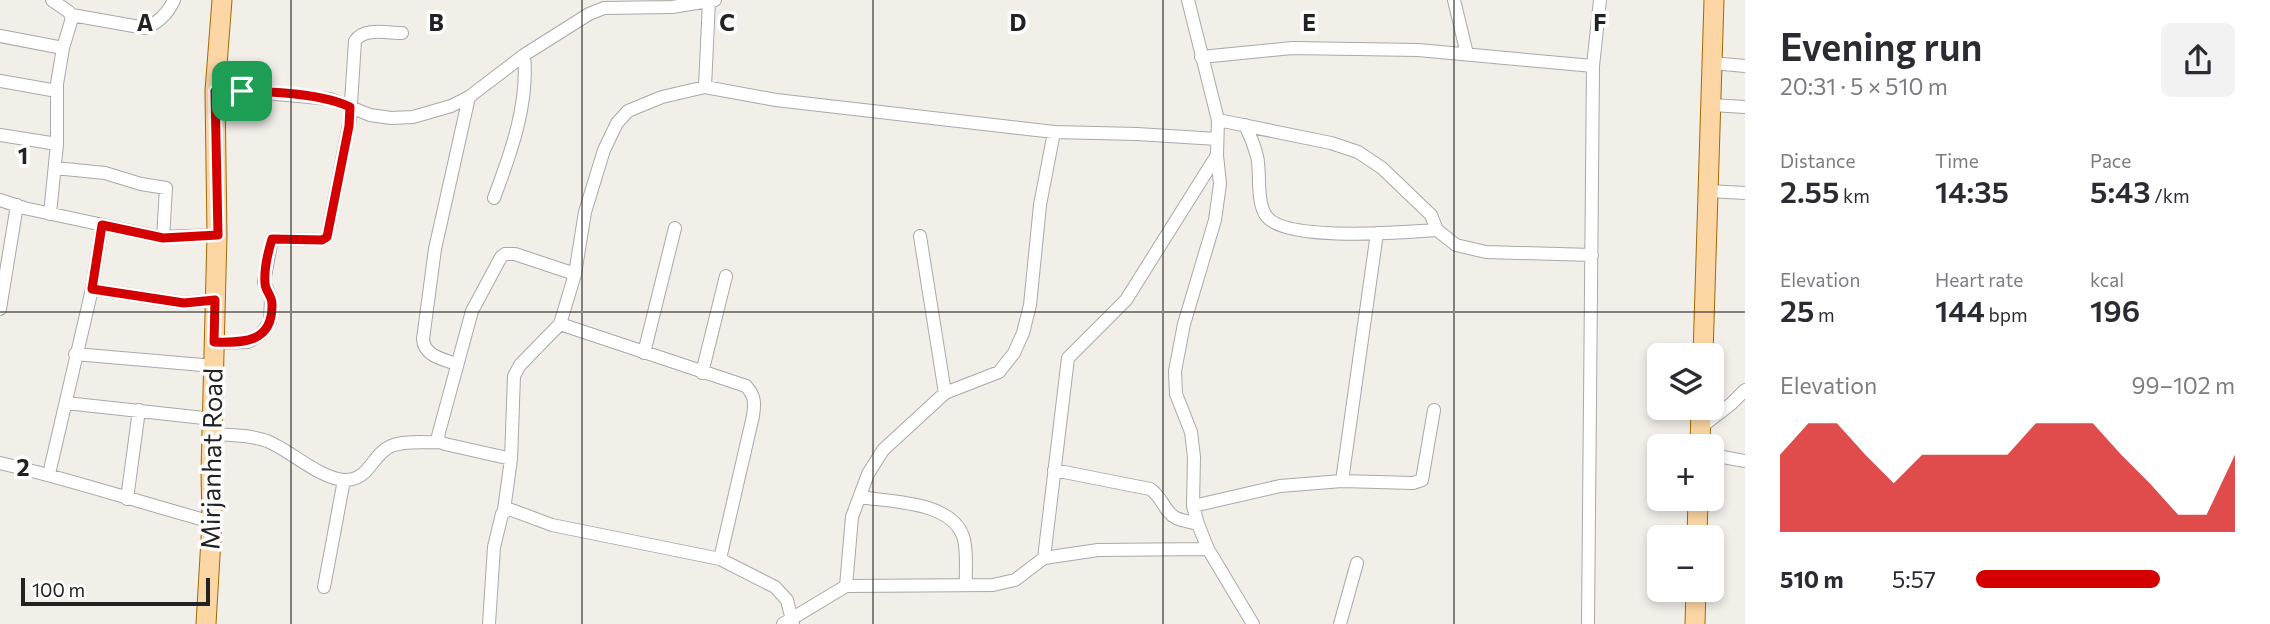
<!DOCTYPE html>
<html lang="en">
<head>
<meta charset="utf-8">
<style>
  body { margin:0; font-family:Commissioner,sans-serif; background:#f2f2f3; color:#2b2b33; height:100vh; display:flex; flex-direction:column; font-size:26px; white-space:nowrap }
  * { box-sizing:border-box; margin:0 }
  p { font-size:23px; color:#7c7c81 }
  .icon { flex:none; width:38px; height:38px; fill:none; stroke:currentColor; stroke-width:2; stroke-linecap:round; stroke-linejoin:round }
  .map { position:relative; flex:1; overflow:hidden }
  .panel { display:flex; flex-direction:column; background:#fff; width:525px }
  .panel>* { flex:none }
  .fabs { position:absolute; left:1647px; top:343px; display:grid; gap:14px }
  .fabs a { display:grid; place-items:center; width:77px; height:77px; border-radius:10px; background:#fff; box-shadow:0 4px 10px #0003; font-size:35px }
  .scale { position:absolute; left:21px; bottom:18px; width:189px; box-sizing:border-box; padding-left:7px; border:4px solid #222; border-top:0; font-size:19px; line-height:24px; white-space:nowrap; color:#222; -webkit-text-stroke:5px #fff; paint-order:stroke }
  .pin { position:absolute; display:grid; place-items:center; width:60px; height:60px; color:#fff; margin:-30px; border-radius:14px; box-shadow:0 4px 10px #0006 }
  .round { display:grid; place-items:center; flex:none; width:74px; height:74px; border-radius:10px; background:#f2f2f3 }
  .head { display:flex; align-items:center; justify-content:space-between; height:119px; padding:0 35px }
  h1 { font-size:38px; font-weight:600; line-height:52px }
  .stats { display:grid; grid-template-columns:repeat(3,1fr); gap:10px; height:119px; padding:7px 35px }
  .stats div { display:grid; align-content:center }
  .stats b { font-size:30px; font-weight:600 }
  .stats small { font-size:19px; font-weight:400 }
  .stats p { font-size:19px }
  .chart { height:196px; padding:14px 35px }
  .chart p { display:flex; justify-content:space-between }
  .chart svg { width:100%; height:126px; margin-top:7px; fill:#d40000; opacity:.7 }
  ul { padding:0 35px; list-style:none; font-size:23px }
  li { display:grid; grid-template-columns:112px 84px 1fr; align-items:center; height:52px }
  li i { height:18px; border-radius:9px; background:#d40000 }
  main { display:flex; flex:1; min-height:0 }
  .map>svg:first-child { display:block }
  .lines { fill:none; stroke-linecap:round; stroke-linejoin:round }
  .minor-casing { stroke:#a9a9a9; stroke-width:14 }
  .primary-casing { stroke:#a06b00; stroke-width:21 }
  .minor { stroke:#fff; stroke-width:12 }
  .primary { stroke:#fcd6a4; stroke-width:19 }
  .route-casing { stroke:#fff; stroke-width:14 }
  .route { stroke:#d40000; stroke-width:9 }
  .grid { fill:none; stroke:#222; stroke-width:2; stroke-opacity:0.55 }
  .labels { text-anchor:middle; stroke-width:7; stroke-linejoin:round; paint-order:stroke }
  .street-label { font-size:26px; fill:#222; stroke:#fff }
  .grid-label { font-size:23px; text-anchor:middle; font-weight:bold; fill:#222; stroke:#fff; stroke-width:7; stroke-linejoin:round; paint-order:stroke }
</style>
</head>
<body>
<main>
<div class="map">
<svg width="1745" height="624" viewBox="0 0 1745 624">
  <rect width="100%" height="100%" fill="#f2efe9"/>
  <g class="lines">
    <g class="minor-casing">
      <path id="minor" d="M1188,0L1218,120L1217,155L1220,184L1215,220L1184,324L1175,371L1176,394L1191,432L1194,457L1193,506L1198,524L1208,549L1253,624
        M1454,0L1467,54
        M72,15L145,28C158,23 168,13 174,0
        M0,36L63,48
        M1201,57L1292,48L1418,50L1593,66
        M1712,63L1745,66
        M0,81L57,91
        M705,87L709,1
        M215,91H242L330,99L370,115L391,118L413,117L451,106L469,97L524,55L589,14L604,8L672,7L715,0
        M1711,105L1745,107
        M1218,120L1331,143L1358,152L1382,168L1431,215L1437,230L1456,245L1486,252L1592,255
        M1245,125C1250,135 1254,145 1257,156C1261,173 1256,198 1265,214C1280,243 1406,232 1437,230
        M0,135L57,144
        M55,168L105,173L141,184L166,188L163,238
        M1708,191L1745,193
        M494,198C511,153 529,103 524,55
        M0,200L24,208L159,237L217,235
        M50,214L57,144V84L63,48L72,18L69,12L52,0
        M920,236L945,393
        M92,289L184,303L215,300
        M0,309L17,205
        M560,324L746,386C755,396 755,403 753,416L720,559
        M213,343L248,342L260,335L270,322L271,298L264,282L272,239L322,240L327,237L350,119L355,41C364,27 387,33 402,33
        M644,353L675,228
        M75,354L214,366
        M456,364C443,359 424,356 423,339L435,249L469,97
        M702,373L726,276
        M66,403L213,419
        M1700,428L1731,404L1745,390
        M213,434C231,435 250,435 267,441C290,450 320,479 345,480C370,480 372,454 391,446C405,440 426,443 440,442
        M1712,455L1745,461
        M511,459L445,444L440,442L438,436L472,311L501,257L505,254H515L575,274
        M0,463C71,479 141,503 212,522
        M1054,470L1150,489C1162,496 1164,512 1176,518C1183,521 1191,522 1198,524
        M49,474L92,289L102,225
        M1342,481L1377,233
        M860,497C891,502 950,501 963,536C968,550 965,570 966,585
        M127,499L139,410
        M1193,506L1280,486L1342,481L1413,483L1422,480L1434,410
        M504,510L511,459L514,376L520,365L560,324L575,274L585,212L604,150L617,123L628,111L662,97L705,87L776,100L1054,132L1137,134L1217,139
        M1044,558L1068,358L1126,300L1217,155
        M846,586L852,517L868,474L883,450L945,393L999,372L1014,353L1023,333L1030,305L1040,205L1054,132
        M324,587L344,480
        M489,624L494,547L502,514L509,509L552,525L720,559L775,587L787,600L793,624
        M783,624L846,586L993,585L1015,580L1044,558L1098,550L1208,549
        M1340,624L1357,563
        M1588,624L1593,66L1600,0"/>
    </g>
    <g class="primary-casing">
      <path id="primary" d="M1703,355L1714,0
        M1700,446L1701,408
        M1697,537L1698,499
        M206,624L212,522L211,472L217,235L215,91L222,0
        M1695,624L1696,590"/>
    </g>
    <use href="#minor" class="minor"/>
    <use href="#primary" class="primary"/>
  </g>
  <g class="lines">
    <g class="route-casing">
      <path id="route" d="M215,91C253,91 317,91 350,107L349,126L327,237L322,240L272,239C268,252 264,270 265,283C265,291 272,295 272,304C273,343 243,343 214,342L215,300L184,303L92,289L102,225L163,238L218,235Z"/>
    </g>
    <use href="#route" class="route"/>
  </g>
  <path class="grid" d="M291,0V624M582,0V624M873,0V624M1163,0V624M1454,0V624M0,312H1745"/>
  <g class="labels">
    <g class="street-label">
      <text transform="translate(212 459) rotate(-89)" y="9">Mirjanhat Road</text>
    </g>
  </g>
  <g class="grid-label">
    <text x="145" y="31">A</text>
    <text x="436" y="31">B</text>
    <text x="727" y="31">C</text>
    <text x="1018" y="31">D</text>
    <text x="1309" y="31">E</text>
    <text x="1600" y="31">F</text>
    <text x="23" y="164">1</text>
    <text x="23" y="476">2</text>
  </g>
</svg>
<div class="fabs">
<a><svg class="icon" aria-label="layers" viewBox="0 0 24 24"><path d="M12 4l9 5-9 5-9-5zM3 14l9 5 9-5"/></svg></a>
<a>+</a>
<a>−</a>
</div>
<div class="scale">100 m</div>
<div class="pin" style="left:242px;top:91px;background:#1e9e55"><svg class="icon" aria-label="arrive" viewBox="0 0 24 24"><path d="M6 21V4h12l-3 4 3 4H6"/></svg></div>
</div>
<section class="panel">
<div class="head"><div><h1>Evening run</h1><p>20:31 · 5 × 510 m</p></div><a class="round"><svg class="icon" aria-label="share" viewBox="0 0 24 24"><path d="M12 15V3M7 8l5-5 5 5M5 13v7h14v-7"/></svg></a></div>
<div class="stats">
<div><p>Distance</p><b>2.55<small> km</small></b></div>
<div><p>Time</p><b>14:35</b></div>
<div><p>Pace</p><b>5:43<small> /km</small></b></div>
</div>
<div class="stats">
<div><p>Elevation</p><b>25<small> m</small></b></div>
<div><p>Heart rate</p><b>144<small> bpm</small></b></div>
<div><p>kcal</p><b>196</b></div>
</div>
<div class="chart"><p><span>Elevation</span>99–102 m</p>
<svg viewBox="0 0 160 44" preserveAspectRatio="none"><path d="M0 44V17L10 6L20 6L30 17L40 27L50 17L60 17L70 17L80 17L90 6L100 6L110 6L120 17L130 27L140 38L150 38L160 17V44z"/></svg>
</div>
<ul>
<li><b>510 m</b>5:57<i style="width:71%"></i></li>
</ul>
</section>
</main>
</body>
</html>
